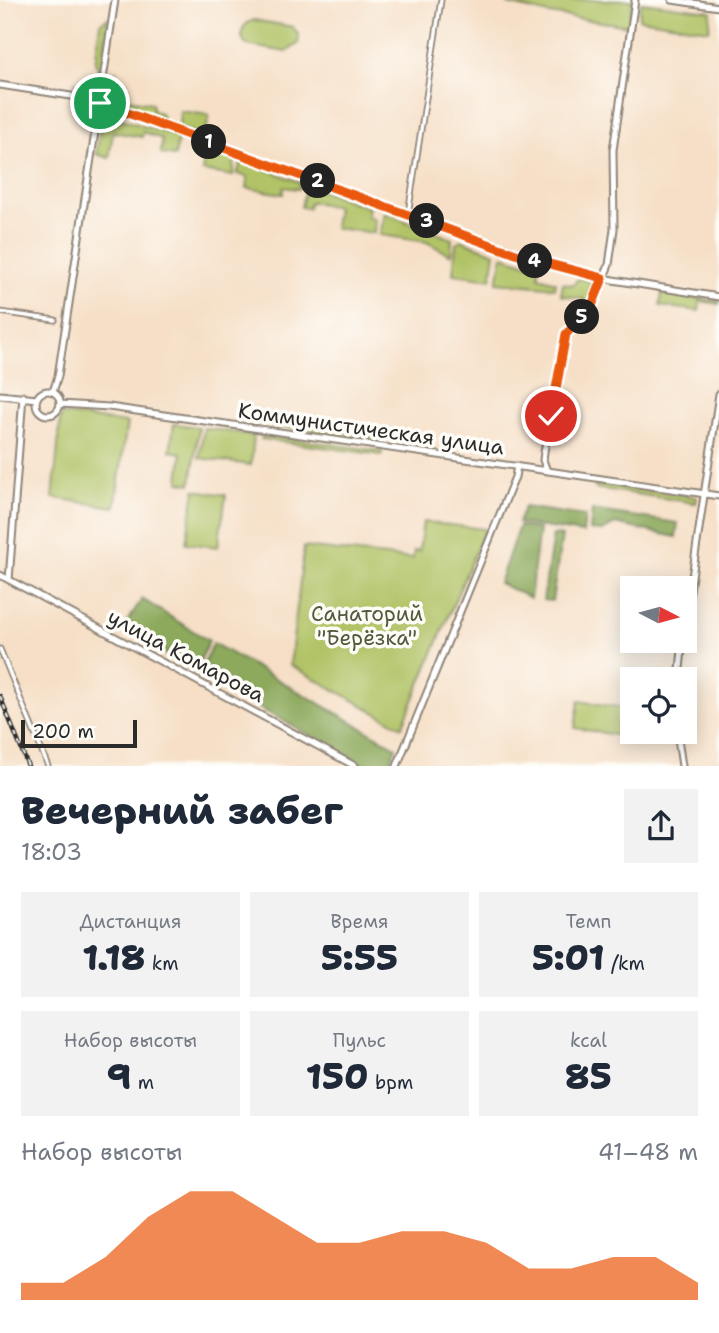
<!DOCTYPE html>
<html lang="ru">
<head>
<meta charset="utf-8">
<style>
  body { margin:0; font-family:"Shantell Sans",sans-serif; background:#f2f2f3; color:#1f2937; height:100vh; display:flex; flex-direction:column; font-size:26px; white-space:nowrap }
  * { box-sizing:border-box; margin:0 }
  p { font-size:23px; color:#747a83 }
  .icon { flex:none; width:38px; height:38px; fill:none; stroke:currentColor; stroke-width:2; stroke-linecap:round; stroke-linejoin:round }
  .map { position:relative; height:766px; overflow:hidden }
  .sheet { display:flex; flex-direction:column; background:#fff; flex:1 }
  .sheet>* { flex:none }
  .needle { width:46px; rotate:96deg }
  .fabs { position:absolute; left:620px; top:576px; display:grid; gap:14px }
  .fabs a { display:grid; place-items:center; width:77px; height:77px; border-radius:0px; background:#fff; box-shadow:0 4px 18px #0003; font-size:35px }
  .scale { position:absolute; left:21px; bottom:18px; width:116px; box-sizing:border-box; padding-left:7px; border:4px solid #2b2b2b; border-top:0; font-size:19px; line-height:24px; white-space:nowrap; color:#2b2b2b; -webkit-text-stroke:5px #fdfcf7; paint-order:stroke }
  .pin { position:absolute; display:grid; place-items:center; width:60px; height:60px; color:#fff; margin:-30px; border:4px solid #fff; border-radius:50%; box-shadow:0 2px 7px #0007 }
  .km { position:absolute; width:35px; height:35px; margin:-18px; border-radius:50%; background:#222; color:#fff; font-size:19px; line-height:35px; text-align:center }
  .round { display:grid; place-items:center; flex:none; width:74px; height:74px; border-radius:0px; background:#f2f2f3 }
  .head { display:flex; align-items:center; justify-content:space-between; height:119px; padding:0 21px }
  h1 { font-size:38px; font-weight:800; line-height:52px }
  .stats { display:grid; grid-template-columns:repeat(3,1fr); gap:10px; height:119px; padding:7px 21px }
  .stats div { display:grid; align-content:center; border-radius:0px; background:#f2f2f3; text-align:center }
  .stats b { font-size:35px; font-weight:800 }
  .stats small { font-size:19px; font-weight:400 }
  .stats p { font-size:19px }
  .chart { height:196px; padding:14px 21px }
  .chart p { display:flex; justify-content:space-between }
  .chart svg { width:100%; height:126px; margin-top:7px; fill:#ea580c; opacity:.7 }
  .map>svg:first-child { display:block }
  .green { fill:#b1c366; stroke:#6e7748; stroke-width:2 }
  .forest { fill:#8ca95b; stroke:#5c6a43; stroke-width:2 }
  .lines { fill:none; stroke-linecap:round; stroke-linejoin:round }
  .street-casing { stroke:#908578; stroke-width:7 }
  .secondary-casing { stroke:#908578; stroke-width:9 }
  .street { stroke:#fff; stroke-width:3.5 }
  .secondary { stroke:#fff; stroke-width:5 }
  .rail-casing { stroke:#2b2b2b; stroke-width:4.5 }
  .rail { stroke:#fdfcf7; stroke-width:2; stroke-dasharray:5; stroke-linecap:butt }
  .route-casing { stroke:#fff; stroke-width:14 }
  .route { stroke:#ea580c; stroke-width:9 }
  .labels { text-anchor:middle; stroke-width:7; stroke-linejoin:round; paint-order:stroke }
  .street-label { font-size:21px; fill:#2b2b2b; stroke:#fdfcf7 }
  .park-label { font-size:21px; fill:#53593d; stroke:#fdfcf7 }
</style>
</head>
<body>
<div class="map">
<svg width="719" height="766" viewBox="0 0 719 766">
  <rect width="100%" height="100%" fill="#fdfcf7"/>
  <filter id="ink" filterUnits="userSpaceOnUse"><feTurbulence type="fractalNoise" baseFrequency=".0143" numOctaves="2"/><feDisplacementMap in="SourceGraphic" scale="14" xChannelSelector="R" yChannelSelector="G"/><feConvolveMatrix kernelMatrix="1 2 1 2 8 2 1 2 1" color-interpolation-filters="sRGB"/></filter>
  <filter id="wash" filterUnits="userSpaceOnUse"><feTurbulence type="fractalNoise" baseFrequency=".00686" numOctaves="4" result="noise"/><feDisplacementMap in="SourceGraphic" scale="28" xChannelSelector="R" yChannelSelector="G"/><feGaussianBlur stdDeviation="1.57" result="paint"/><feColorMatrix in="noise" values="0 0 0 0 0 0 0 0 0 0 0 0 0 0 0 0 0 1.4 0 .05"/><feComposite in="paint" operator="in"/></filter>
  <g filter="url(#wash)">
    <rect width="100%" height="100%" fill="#f6dfc6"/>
    <path class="green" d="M508,0H633L629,26L549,14L508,4Z
      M641,2L711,11L709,30L639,19Z
      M108,18L99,95L76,93L75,83L90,85L91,79H97L98,65L95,64L100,23Z
      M254,20L293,27L299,36L298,44L286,52L247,45C238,36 241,24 254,20Z
      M116,72L114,89L118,97L152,103L153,111L161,113L164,121L108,100L109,73Z
      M180,111L209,115L206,133L201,135L179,128Z
      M108,115L175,136L178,139L175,156L161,154L162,139L143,132L142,137L113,132L109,158L96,154L101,123Z
      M206,148L235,159L233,176L202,171Z
      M242,160L299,182V189L284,187L283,194L247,188L248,177L237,174Z
      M306,185L369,208L367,216L375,219L374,233L334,228L337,207L310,202L308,208L301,207Z
      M384,213L452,239L451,255L427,242L380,235Z
      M461,240L495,253L491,279L453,274L456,244Z
      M503,256L539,268V277L556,282L555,288L497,282Z
      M579,278L596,283L592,302L582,313L584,299L561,295L563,283L573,285Z
      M662,293L719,301V304L700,301L699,311L660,306Z
      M61,414L127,423L115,507L53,498Z
      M272,421L373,436L372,441L272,426Z
      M174,424L199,427L191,484L179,482L182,453L170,451Z
      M204,428L254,435L251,465L199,458Z
      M264,435L382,451V455L261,439Z
      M597,483L697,497L696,503L595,488Z
      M195,490L226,495L218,547L186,543Z
      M423,522L485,529L402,727L290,665L304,547L413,559L414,551H419Z
      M579,701L631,709L627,737L575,728Z"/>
    <path class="forest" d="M524,507L585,516L583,533L518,523Z
      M592,510L678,523L676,537L615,524L602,531L590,530Z
      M519,526L539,529L530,598L499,583Z
      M553,535L562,536L552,601L543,600Z
      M142,599L209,641L195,672L167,657L164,650L125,625Z
      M213,643L396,747L388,766H366L199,675Z"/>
  </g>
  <g filter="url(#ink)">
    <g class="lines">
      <g class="street-casing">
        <path id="street" d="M408,214L441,0
          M0,312L55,320
          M0,649L48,766"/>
      </g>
      <g class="secondary-casing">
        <path id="secondary" d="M672,0L719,7
          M0,85L71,96L110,107L548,265L613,280L719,297
          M36 403a12 12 0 1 1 24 0a12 12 0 1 1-24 0Z
          M53,392L58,376L115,0
          M0,395L37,399
          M60,404L109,407L719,496
          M547,471L543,460L544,452L565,340L571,329L591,308L609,265L614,229L613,150L635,0
          M0,575L355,766
          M9,580L23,396
          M684,631L719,394
          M679,679L683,640
          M677,732L682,766
          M397,766L515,477L517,466"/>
      </g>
      <use href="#street" class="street"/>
      <use href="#secondary" class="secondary"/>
      <g class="rail-casing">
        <path id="rail" d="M0,696L28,766"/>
      </g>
      <use href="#rail" class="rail"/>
    </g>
  </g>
  <g class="lines" filter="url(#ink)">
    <g class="route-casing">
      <path id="route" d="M100,103L527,258L603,278L591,308L566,334L551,416"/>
    </g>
    <use href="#route" class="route"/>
  </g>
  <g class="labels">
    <g class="street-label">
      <text transform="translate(371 429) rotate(8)" y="7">Коммунистическая улица</text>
      <text transform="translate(186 656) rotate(28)" y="7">улица Комарова</text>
    </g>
    <g class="park-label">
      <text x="367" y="621">Санаторий<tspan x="367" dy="24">"Берёзка"</tspan></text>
    </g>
  </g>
</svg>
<div class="fabs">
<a><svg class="needle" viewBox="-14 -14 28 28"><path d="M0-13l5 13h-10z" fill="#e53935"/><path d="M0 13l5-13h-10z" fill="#747a83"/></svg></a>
<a><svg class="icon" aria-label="locate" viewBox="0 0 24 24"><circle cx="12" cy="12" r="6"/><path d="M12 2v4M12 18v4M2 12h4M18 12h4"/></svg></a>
</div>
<div class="scale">200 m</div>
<div class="pin" style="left:100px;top:103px;background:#1e9e55"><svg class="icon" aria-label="arrive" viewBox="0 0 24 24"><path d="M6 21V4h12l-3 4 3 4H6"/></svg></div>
<div class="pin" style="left:551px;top:416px;background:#d93025"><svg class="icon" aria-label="check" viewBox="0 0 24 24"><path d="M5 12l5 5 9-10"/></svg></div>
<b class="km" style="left:209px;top:142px">1</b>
<b class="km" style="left:318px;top:181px">2</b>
<b class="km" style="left:427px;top:221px">3</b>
<b class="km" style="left:535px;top:261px">4</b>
<b class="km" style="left:582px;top:317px">5</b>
</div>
<section class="sheet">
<div class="head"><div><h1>Вечерний забег</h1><p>18:03</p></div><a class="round"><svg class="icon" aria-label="share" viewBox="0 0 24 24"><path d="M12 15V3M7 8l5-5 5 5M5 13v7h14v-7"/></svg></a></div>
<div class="stats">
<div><p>Дистанция</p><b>1.18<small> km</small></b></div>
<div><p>Время</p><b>5:55</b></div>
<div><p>Темп</p><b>5:01<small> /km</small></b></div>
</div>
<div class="stats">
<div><p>Набор высоты</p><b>9<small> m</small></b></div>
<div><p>Пульс</p><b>150<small> bpm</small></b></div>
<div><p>kcal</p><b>85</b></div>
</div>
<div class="chart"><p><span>Набор высоты</span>41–48 m</p>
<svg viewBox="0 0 160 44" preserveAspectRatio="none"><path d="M0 44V38L10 38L20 29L30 15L40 6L50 6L60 15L70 24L80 24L90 20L100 20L110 24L120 33L130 33L140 29L150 29L160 38V44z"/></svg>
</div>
</section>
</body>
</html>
